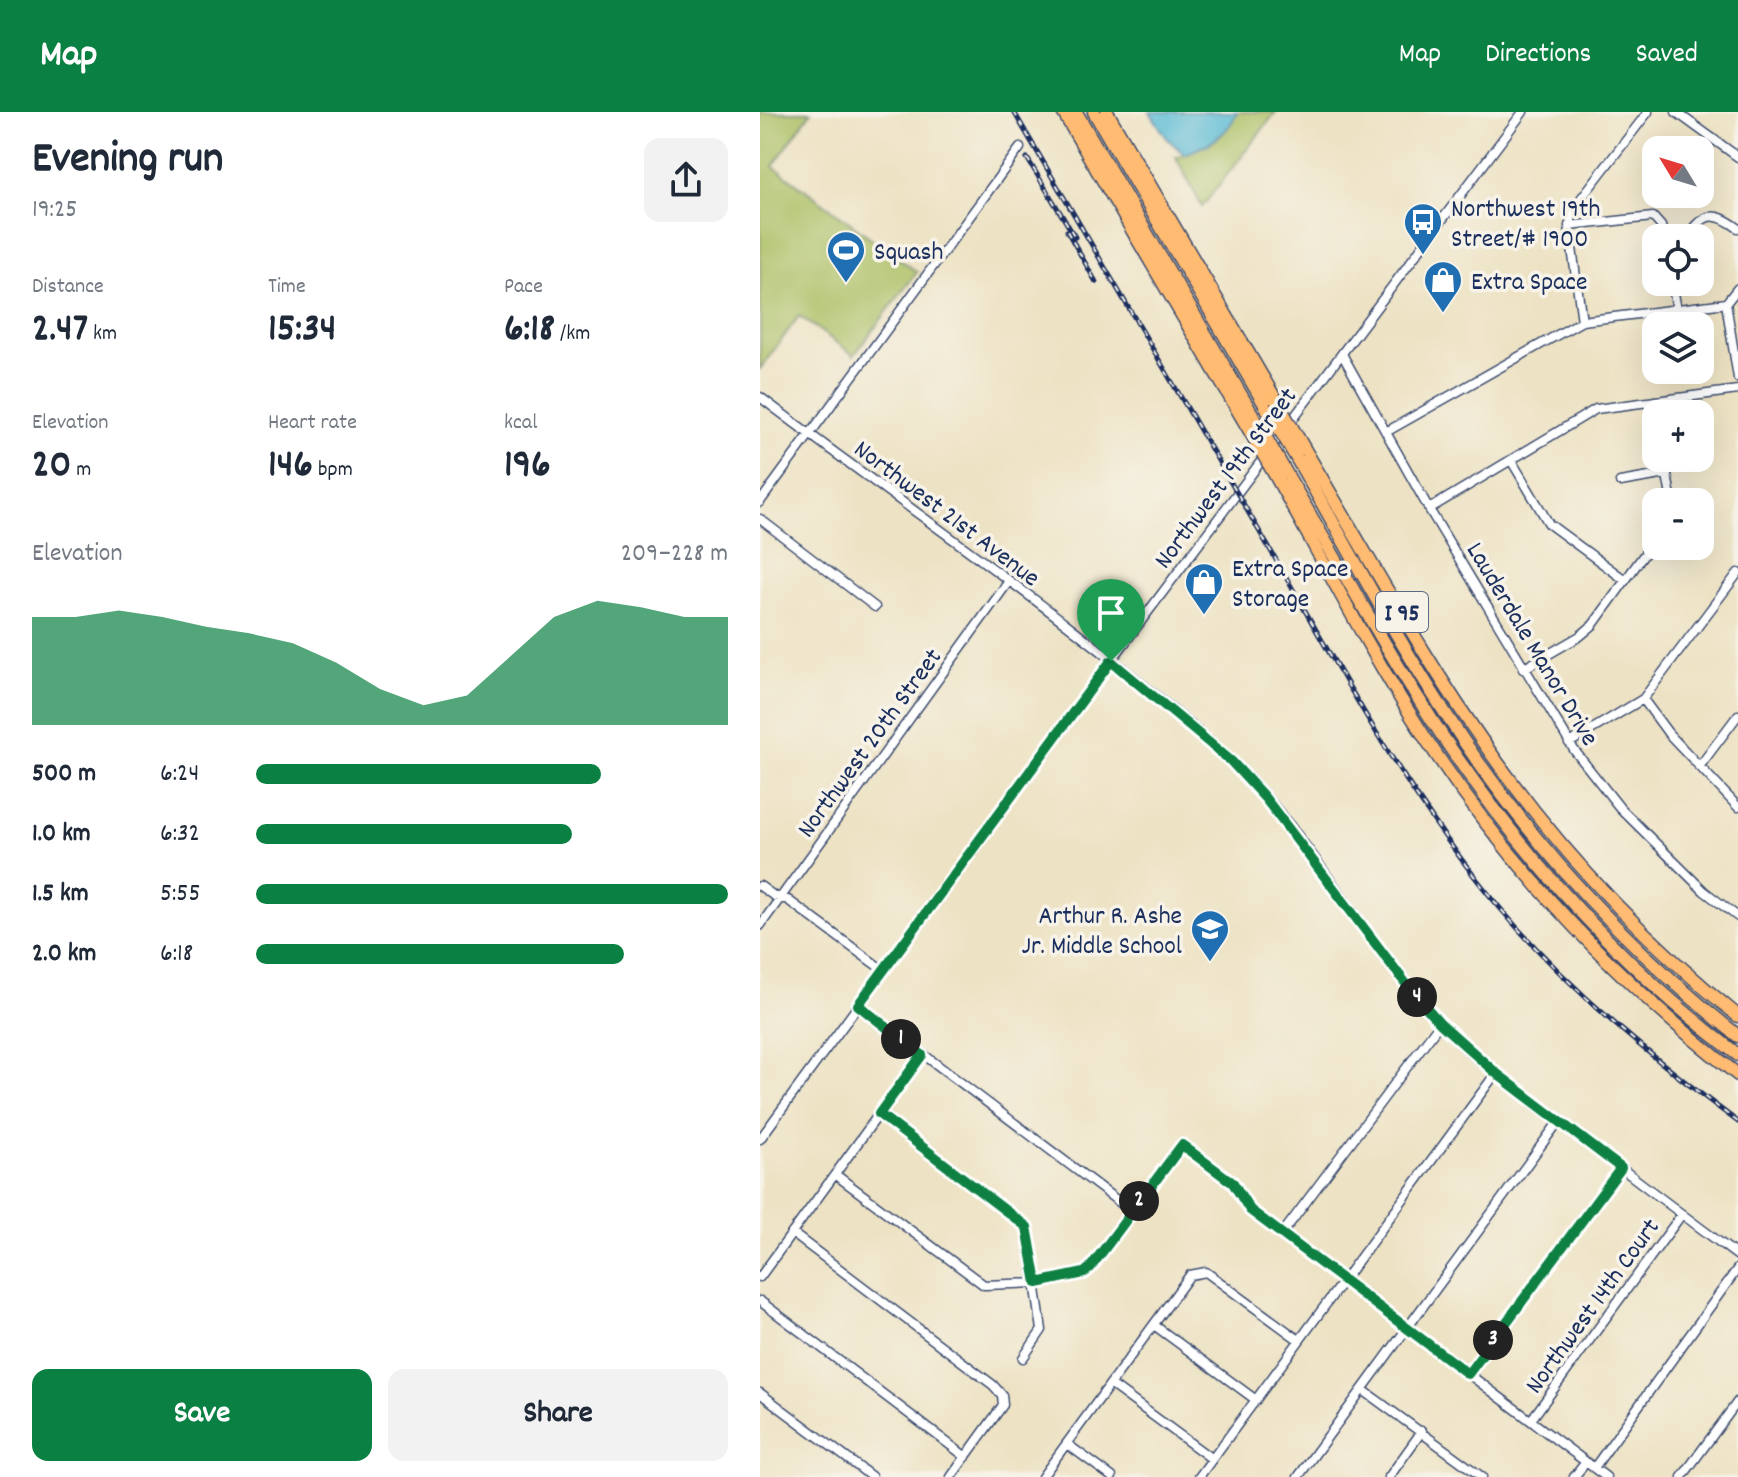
<!DOCTYPE html>
<html lang="en">
<head>
<meta charset="utf-8">
<style>
  body { margin:0; font-family:Dekko,sans-serif; background:#f2f2f3; color:#1f2937; height:100vh; display:flex; flex-direction:column; font-size:30px; white-space:nowrap }
  * { box-sizing:border-box; margin:0 }
  p { font-size:26px; color:#747a83 }
  .icon { flex:none; width:44px; height:44px; fill:none; stroke:currentColor; stroke-width:2; stroke-linecap:round; stroke-linejoin:round }
  .map { position:relative; flex:1; overflow:hidden }
  .panel { display:flex; flex-direction:column; background:#fff; width:760px }
  .panel>* { flex:none }
  .needle { width:52px; rotate:308deg }
  .buttons { position:absolute; left:882px; top:24px; display:grid; gap:16px }
  .buttons a { display:grid; place-items:center; width:72px; height:72px; border-radius:16px; background:#fff; box-shadow:0 8px 32px #0002; font-size:40px }
  .pin { position:absolute; display:grid; place-items:center; width:68px; height:68px; color:#fff; margin:-82px -34px; border-radius:50% 50% 50% 0; rotate:-45deg; box-shadow:0 0 8px #0007 }
  .pin .icon { rotate:45deg }
  .km { position:absolute; width:40px; height:40px; margin:-20px; border-radius:50%; background:#222; color:#fff; font-size:22px; line-height:40px; text-align:center }
  .round { display:grid; place-items:center; flex:none; width:84px; height:84px; border-radius:16px; background:#f2f2f3 }
  .summary { display:flex; align-items:center; justify-content:space-between; height:136px; padding:0 32px }
  h1 { font-size:44px; font-weight:700; line-height:60px }
  .stats { display:grid; grid-template-columns:repeat(3,1fr); gap:12px; height:136px; padding:8px 32px }
  .stats div { display:grid; align-content:center }
  .stats b { font-size:40px; font-weight:700 }
  .stats small { font-size:22px; font-weight:400 }
  .stats p { font-size:22px }
  .chart { height:224px; padding:16px 32px }
  .chart p { display:flex; justify-content:space-between }
  .chart svg { width:100%; height:144px; margin-top:8px; fill:#0b8043; opacity:.7 }
  .action { display:flex; gap:16px; margin-top:auto; padding:16px 32px }
  .action a { flex:1; height:92px; border-radius:16px; background:#0b8043; color:#fff; font-size:32px; font-weight:700; line-height:92px; text-align:center }
  .action a+a { background:#f2f2f3; color:#1f2937 }
  ul { padding:0 32px; list-style:none; font-size:26px }
  li { display:grid; grid-template-columns:128px 96px 1fr; align-items:center; height:60px }
  li i { height:20px; border-radius:10px; background:#0b8043 }
  header { display:flex; align-items:center; gap:48px; box-sizing:border-box; height:112px; padding:0 40px; background:#0b8043; color:#fff }
  header strong { font-size:38px }
  nav { display:flex; gap:44px; margin-inline-start:auto; font-size:28px }
  main { display:flex; flex:1; min-height:0 }
  .map>svg:first-child { display:block }
  .green { fill:#aabf63; stroke:#627760; stroke-width:2 }
  .water { fill:#55b9d4; stroke:#387499; stroke-width:2 }
  .lines { fill:none; stroke-linecap:round; stroke-linejoin:round }
  .minor-casing { stroke:#3a4a6d; stroke-width:11 }
  .highway-casing { stroke:#3a4a6d; stroke-width:15 }
  .minor { stroke:#fff; stroke-width:8 }
  .highway { stroke:#ffbb71; stroke-width:12 }
  .rail-casing { stroke:#1b2f5e; stroke-width:5 }
  .rail { stroke:#f7f3e8; stroke-width:2; stroke-dasharray:6; stroke-linecap:butt }
  .highway-bridge-casing { stroke:#3a4a6d; stroke-width:15; stroke-linecap:butt }
  .highway-bridge { stroke:#ffbb71; stroke-width:12 }
  .route-casing { stroke:#fff; stroke-width:16 }
  .route { stroke:#0b8043; stroke-width:10 }
  .labels { text-anchor:middle; stroke-width:7; stroke-linejoin:round; paint-order:stroke }
  .shield { fill:#f7f3e8; stroke:#5d6a87; stroke-width:2 }
  .shield-label { font-size:24px; font-weight:bold; fill:#1b2f5e }
  .poi-label { font-size:26px; fill:#1b2f5e; stroke:#f7f3e8; text-anchor:start }
  .street-label { font-size:26px; fill:#1b2f5e; stroke:#f7f3e8 }
</style>
</head>
<body>
<header>
<strong>Map</strong>
<nav><a>Map</a><a>Directions</a><a>Saved</a></nav>
</header>
<main>
<section class="panel">
<div class="summary"><div><h1>Evening run</h1><p>19:25</p></div><a class="round"><svg class="icon" aria-label="share" viewBox="0 0 24 24"><path d="M12 15V3M7 8l5-5 5 5M5 13v7h14v-7"/></svg></a></div>
<div class="stats">
<div><p>Distance</p><b>2.47<small> km</small></b></div>
<div><p>Time</p><b>15:34</b></div>
<div><p>Pace</p><b>6:18<small> /km</small></b></div>
</div>
<div class="stats">
<div><p>Elevation</p><b>20<small> m</small></b></div>
<div><p>Heart rate</p><b>146<small> bpm</small></b></div>
<div><p>kcal</p><b>196</b></div>
</div>
<div class="chart"><p><span>Elevation</span>209–228 m</p>
<svg viewBox="0 0 160 44" preserveAspectRatio="none"><path d="M0 44V11L10 11L20 9L30 11L40 14L50 16L60 19L70 25L80 33L90 38L100 35L110 23L120 11L130 6L140 8L150 11L160 11V44z"/></svg>
</div>
<ul>
<li><b>500 m</b>6:24<i style="width:73%"></i></li>
<li><b>1.0 km</b>6:32<i style="width:67%"></i></li>
<li><b>1.5 km</b>5:55<i style="width:100%"></i></li>
<li><b>2.0 km</b>6:18<i style="width:78%"></i></li>
</ul>
<div class="action"><a>Save</a><a>Share</a></div>
</section>
<div class="map">
<svg width="978" height="1365" viewBox="0 0 978 1365">
  <rect width="100%" height="100%" fill="#f7f3e8"/>
  <filter id="ink" filterUnits="userSpaceOnUse"><feTurbulence type="fractalNoise" baseFrequency=".0125" numOctaves="2"/><feDisplacementMap in="SourceGraphic" scale="16" xChannelSelector="R" yChannelSelector="G"/><feConvolveMatrix kernelMatrix="1 2 1 2 8 2 1 2 1" color-interpolation-filters="sRGB"/></filter>
  <filter id="wash" filterUnits="userSpaceOnUse"><feTurbulence type="fractalNoise" baseFrequency=".006" numOctaves="4" result="noise"/><feDisplacementMap in="SourceGraphic" scale="32" xChannelSelector="R" yChannelSelector="G"/><feGaussianBlur stdDeviation="1.8" result="paint"/><feColorMatrix in="noise" values="0 0 0 0 0 0 0 0 0 0 0 0 0 0 0 0 0 1.4 0 .05"/><feComposite in="paint" operator="in"/></filter>
  <g filter="url(#wash)">
    <rect width="100%" height="100%" fill="#ede2c3"/>
    <path class="green" d="M0,0H51L13,54L157,160L94,243L39,204L0,257Z
      M477,0H516L442,95L416,45C443,36 466,28 477,0Z"/>
    <path class="water" d="M390,0H477C468,23 448,34 424,42L407,26Z"/>
  </g>
  <g filter="url(#ink)">
    <g class="lines">
      <g class="minor-casing">
        <path id="minor" d="M916,0L978,45
          M809,114L893,105L901,114L904,126
          M925,126C944,102 952,97 978,116
          M912,170L917,198
          M978,176L966,191L978,266
          M822,209L809,114L816,93L888,0
          M582,242L669,397L814,638L860,696L944,779L978,805
          M0,285C157,404 323,514 469,647C551,722 602,828 678,909C715,949 761,981 805,1013C862,1057 920,1101 978,1144
          M894,289L896,302
          M626,320L822,209L966,191
          M904,346L912,390
          M751,348L789,412L865,468
          M860,370L907,362
          M0,390L260,36
          M669,397L836,297L978,278
          M0,407L115,495
          M763,557L820,524L833,513L896,426
          M883,587L908,621L978,695
          M809,631L883,587L978,461
          M939,655L978,603
          M0,774L14,784L28,788L123,858
          M0,814L249,469
          M98,893L371,1099
          M119,1002L267,1115L282,1218L263,1246
          M0,1027L358,540L763,0
          M76,1063L224,1173L277,1171L324,1161L330,1156L422,1033L473,1071L490,1098L846,1365
          M32,1121L233,1273L242,1283L243,1293L191,1365
          M522,1122L680,911
          M0,1165L162,943
          M0,1189L206,1345
          M394,1213L496,1288
          M708,1262L861,1056
          M350,1272L452,1347
          M603,1278L722,1365
          M0,1281L112,1365
          M771,1308L922,1102
          M307,1332L352,1365
          M834,1356L978,1156
          M282,1365L430,1163L446,1160L539,1228
          M439,1365L736,961
          M538,1365L799,1009
          M629,1365L662,1319
          M814,1365L826,1350
          M922,1365L978,1289"/>
      </g>
      <g class="highway-casing">
        <path id="highway" d="M303,0L491,321
          M316,0L498,312
          M334,0L508,298
          M347,0L516,288
          M545,338C609,445 669,557 743,658C810,750 890,833 978,904
          M537,347C591,441 642,538 703,628C779,740 872,840 978,924
          M526,361C578,450 628,542 685,628C765,747 864,856 978,943
          M519,370C567,456 612,544 666,627C750,755 857,869 978,963"/>
      </g>
      <use href="#minor" class="minor"/>
      <use href="#highway" class="highway"/>
      <g class="rail-casing">
        <path id="rail" d="M254,0C341,149 428,297 515,446C584,566 650,689 740,796C809,878 892,946 978,1010
          M267,46L315,125
          M307,119L336,170"/>
      </g>
      <use href="#rail" class="rail"/>
      <g class="highway-bridge-casing">
        <path id="highway-bridge" d="M516,288L545,338
          M508,298L537,347
          M498,312L526,361
          M491,321L519,370"/>
      </g>
      <use href="#highway-bridge" class="highway-bridge"/>
    </g>
  </g>
  <g class="lines" filter="url(#ink)">
    <g class="route-casing">
      <path id="route" d="M351,549L471,649L505,686L650,877L680,911L736,961L861,1056L708,1262L490,1098L473,1071L422,1033L330,1156L324,1161L277,1171L267,1115L119,1002L162,943L98,893Z"/>
    </g>
    <use href="#route" class="route"/>
  </g>
  <defs>
    <g id="bus-pin" transform="scale(2)"><path d="M0 17L-7.5 6A9.5 9.5 0 1 1 7.5 6Z" fill="#1f6fb2" stroke="#f7f3e8"/><path d="M-5-6H5V4H4V6H2V4H-2V6H-4V4H-5ZM-3.5-4V0h7V-4ZM-3.5 1.2v1.5H-2V1.2ZM2 1.2v1.5H3.5V1.2Z" fill="#fff"/></g>
    <g id="stadium-pin" transform="scale(2)"><path d="M0 17L-7.5 6A9.5 9.5 0 1 1 7.5 6Z" fill="#1f6fb2" stroke="#f7f3e8"/><path d="M0-5a6.5 5 0 1 0 0 10a6.5 5 0 1 0 0-10ZM-3.5-1.8h7v3.6h-7Z" fill="#fff"/></g>
    <g id="shop-pin" transform="scale(2)"><path d="M0 17L-7.5 6A9.5 9.5 0 1 1 7.5 6Z" fill="#1f6fb2" stroke="#f7f3e8"/><path d="M-5-2.5h2.3a2.7 3.5 0 0 1 5.4 0H5L5.5 6h-11ZM-1.5-2.5h3a1.5 2.3 0 0 0-3 0Z" fill="#fff"/></g>
    <g id="school-pin" transform="scale(2)"><path d="M0 17L-7.5 6A9.5 9.5 0 1 1 7.5 6Z" fill="#1f6fb2" stroke="#f7f3e8"/><path d="M0-5L7-2L0 1L-7-2ZM-4 1L0 2.5L4 1V4Q0 6-4 4Z" fill="#fff"/></g>
  </defs>
  <g fill-rule="evenodd">
    <use href="#bus-pin" x="663" y="110"/>
    <use href="#stadium-pin" x="86" y="138"/>
    <use href="#shop-pin" x="683" y="168"/>
    <use href="#shop-pin" x="444" y="470"/>
    <use href="#school-pin" x="450" y="817"/>
  </g>
  <g class="labels">
    <rect class="shield" x="616" y="480" width="52" height="40" rx="6"/>
    <g class="shield-label">
      <text x="642" y="508">I 95</text>
    </g>
    <g class="poi-label">
      <text x="691" y="104">Northwest 19th<tspan x="691" dy="30">Street/# 1900</tspan></text>
      <text x="114" y="147">Squash</text>
      <text x="711" y="177">Extra Space</text>
      <text x="472" y="464">Extra Space<tspan x="472" dy="30">Storage</tspan></text>
      <text x="422" y="811" text-anchor="end">Arthur R. Ashe<tspan x="422" dy="30">Jr. Middle School</tspan></text>
    </g>
    <g class="street-label">
      <text transform="translate(464 365) rotate(-53)" y="9">Northwest 19th Street</text>
      <text transform="translate(188 400) rotate(37)" y="9">Northwest 21st Avenue</text>
      <text transform="translate(774 531) rotate(59)" y="9">Lauderdale Manor Drive</text>
      <text transform="translate(108 630) rotate(-54)" y="9">Northwest 20th Street</text>
      <text transform="translate(831 1193) rotate(-54)" y="9">Northwest 14th Court</text>
    </g>
  </g>
</svg>
<div class="buttons">
<a><svg class="needle" viewBox="-14 -14 28 28"><path d="M0-13l5 13h-10z" fill="#e53935"/><path d="M0 13l5-13h-10z" fill="#747a83"/></svg></a>
<a><svg class="icon" aria-label="locate" viewBox="0 0 24 24"><circle cx="12" cy="12" r="6"/><path d="M12 2v4M12 18v4M2 12h4M18 12h4"/></svg></a>
<a><svg class="icon" aria-label="layers" viewBox="0 0 24 24"><path d="M12 4l9 5-9 5-9-5zM3 14l9 5 9-5"/></svg></a>
<a>+</a>
<a>−</a>
</div>
<div class="pin" style="left:351px;top:549px;background:#1e9e55"><svg class="icon" aria-label="arrive" viewBox="0 0 24 24"><path d="M6 21V4h12l-3 4 3 4H6"/></svg></div>
<b class="km" style="left:141px;top:927px">1</b>
<b class="km" style="left:379px;top:1089px">2</b>
<b class="km" style="left:733px;top:1228px">3</b>
<b class="km" style="left:657px;top:885px">4</b>
</div>
</main>
</body>
</html>
